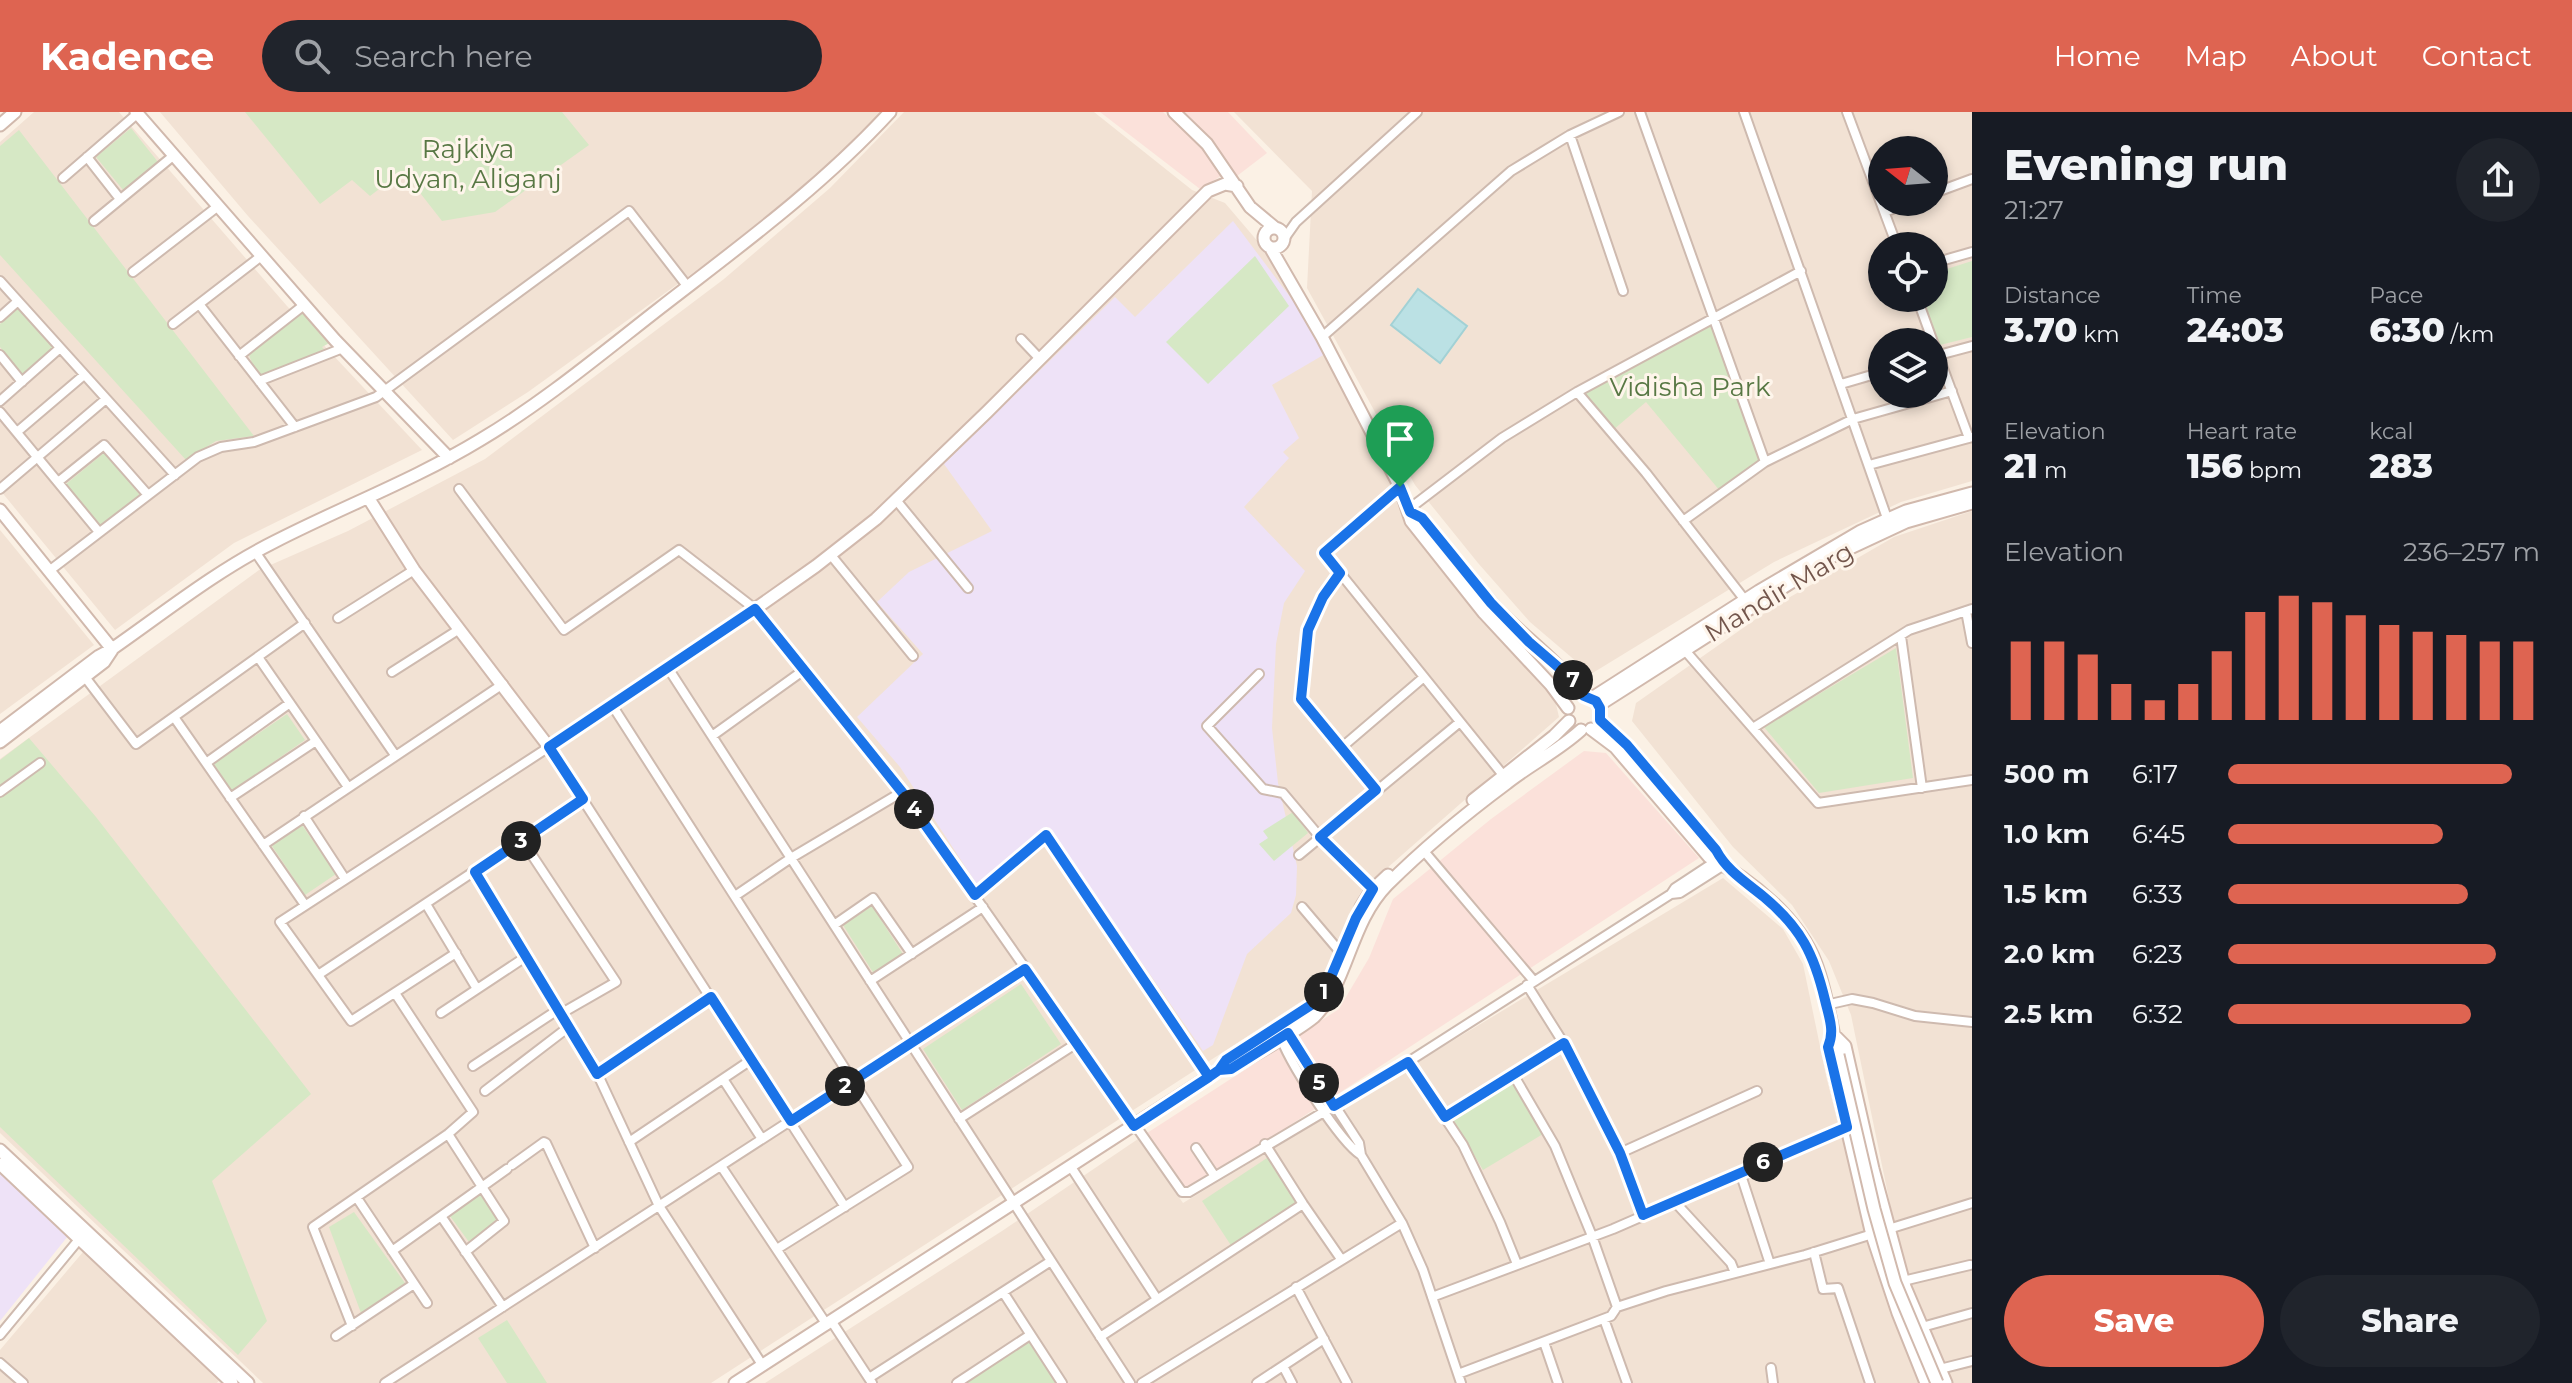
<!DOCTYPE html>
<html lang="en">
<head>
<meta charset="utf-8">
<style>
  body { margin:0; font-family:Montserrat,sans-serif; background:#20242c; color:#f1f3f6; height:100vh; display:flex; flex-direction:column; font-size:30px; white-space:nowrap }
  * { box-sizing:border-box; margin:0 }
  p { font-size:26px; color:#9ea1a6 }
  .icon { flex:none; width:44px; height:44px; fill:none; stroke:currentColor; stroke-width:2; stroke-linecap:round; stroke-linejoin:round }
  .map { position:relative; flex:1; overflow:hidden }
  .drawer { display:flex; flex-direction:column; background:#171b24; width:600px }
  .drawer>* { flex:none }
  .needle { width:52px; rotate:287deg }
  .controls { position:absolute; left:1868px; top:24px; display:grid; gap:16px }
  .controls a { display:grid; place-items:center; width:80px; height:80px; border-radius:50%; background:#171b24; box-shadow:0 4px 12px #0003; font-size:40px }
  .pin { position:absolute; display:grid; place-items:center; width:68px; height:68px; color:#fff; margin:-82px -34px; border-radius:50% 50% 50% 0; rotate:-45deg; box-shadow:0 0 8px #0007 }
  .pin .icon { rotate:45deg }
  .km { position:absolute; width:40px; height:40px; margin:-20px; border-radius:50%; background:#222; color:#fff; font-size:22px; line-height:40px; text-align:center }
  .round { display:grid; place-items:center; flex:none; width:84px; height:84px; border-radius:42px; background:#20242c }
  .summary { display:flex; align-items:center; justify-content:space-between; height:136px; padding:0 32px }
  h1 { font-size:44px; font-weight:800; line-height:60px }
  .figures { display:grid; grid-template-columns:repeat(3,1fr); gap:12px; height:136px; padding:8px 32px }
  .figures div { display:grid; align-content:center }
  .figures b { font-size:34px; font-weight:800 }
  .figures small { font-size:22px; font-weight:400 }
  .figures p { font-size:22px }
  .chart { height:224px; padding:16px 32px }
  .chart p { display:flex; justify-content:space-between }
  .chart svg { width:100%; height:144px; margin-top:8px; stroke:#de6451; stroke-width:6 }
  .action { display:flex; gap:16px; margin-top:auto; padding:16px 32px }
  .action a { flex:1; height:92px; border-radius:48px; background:#de6451; color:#fff; font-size:32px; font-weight:800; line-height:92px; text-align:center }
  .action a+a { background:#20242c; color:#f1f3f6 }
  ul { padding:0 32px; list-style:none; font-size:26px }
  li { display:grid; grid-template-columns:128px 96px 1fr; align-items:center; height:60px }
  li i { height:20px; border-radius:10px; background:#de6451 }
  header { display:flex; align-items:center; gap:48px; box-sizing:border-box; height:112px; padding:0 40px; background:#de6451; color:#fff }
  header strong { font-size:38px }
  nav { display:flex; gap:44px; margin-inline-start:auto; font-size:28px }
  .search { width:560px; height:72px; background:#20242c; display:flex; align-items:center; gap:20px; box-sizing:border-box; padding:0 28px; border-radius:44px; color:#9ea1a6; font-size:30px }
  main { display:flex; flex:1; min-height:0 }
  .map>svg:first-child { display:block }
  .residential { fill:#f2e2d4; fill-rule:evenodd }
  .commercial { fill:#fbe1da }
  .education { fill:#eee2f7 }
  .green { fill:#d6e8c5 }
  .water { fill:#bbe1e4; stroke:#a2d1d5; stroke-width:2 }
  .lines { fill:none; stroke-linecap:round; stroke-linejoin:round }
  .street-casing { stroke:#cebaaf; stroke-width:12 }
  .secondary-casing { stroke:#d1b9ad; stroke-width:15 }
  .street { stroke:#fff; stroke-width:8 }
  .secondary { stroke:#fff; stroke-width:11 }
  .secondary-bridge-casing { stroke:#d1b9ad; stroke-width:15; stroke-linecap:butt }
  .secondary-bridge { stroke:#fff; stroke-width:11 }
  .route-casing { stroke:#fff; stroke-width:16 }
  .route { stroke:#1a73e8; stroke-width:10 }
  .labels { text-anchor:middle; stroke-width:6; stroke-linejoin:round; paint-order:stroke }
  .park-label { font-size:26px; fill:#587844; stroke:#fef5eb }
  .street-label { font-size:26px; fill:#73564c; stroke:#fef5eb }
</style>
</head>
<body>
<header>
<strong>Kadence</strong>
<div class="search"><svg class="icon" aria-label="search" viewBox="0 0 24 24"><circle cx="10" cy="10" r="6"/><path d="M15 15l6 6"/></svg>Search here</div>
<nav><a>Home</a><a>Map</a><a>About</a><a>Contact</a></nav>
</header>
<main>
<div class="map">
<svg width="1972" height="1271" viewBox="0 0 1972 1271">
  <rect width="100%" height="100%" fill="#fbf1e5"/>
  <path class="residential" d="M34,0H119L287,194L422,338L234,431L115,518L0,378V30Z
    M160,0H882L849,36L722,140L528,280L453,328L248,104Z
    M904,0H1094L1192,78L1225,91L1277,152L1403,382L1552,575L1559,605L1361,779L1330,848L1319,878L711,1271H263L0,1021V647L259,458L348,419L485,347L724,167L830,76Z
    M1234,0H1972V369L1901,390L1774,450L1591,562L1530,510L1478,451L1415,373L1307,176L1312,79ZM1882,38H1934V90H1882ZM1882,134H1934V186H1882ZM1882,230H1934V282H1882Z
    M1972,399V1271H1952L1914,1180L1897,1126L1851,903L1829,849L1792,793L1733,735L1632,609L1636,591L1773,495L1894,425Z
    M0,418L94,533L0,602Z
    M1723,766L1783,817L1803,852L1827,968L1882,1174L1923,1271H765L1002,1119L1138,1027L1183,1091Z
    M83,1140L220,1267L217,1271H0V1238Z"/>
  <path class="commercial" d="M1100,0H1163L1203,37L1221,64L1200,77Z
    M1181,0H1228L1267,41L1237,64L1215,34Z
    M1584,639L1606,641L1699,746L1186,1081L1144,1023L1339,897L1369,846L1393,787L1491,707Z"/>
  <path class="education" d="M1233,109L1303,202L1325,242L1272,273L1299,326L1283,340L1289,346L1244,395L1305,459L1284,491L1276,532L1272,616L1278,671L1297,754L1296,783L1291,801L1247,842L1213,933L1203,939L1048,715L978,774L900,655L857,605L923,542L877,490L909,460L992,419L944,352L1115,185L1135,205Z
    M0,1057L68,1124L0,1209Z"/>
  <path class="green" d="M245,0H562L589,33L495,100L442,109L403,59L370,84L352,68L320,92Z
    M131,16L158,50L124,79L96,45Z
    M19,18L254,324L216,329L186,348L0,143V34Z
    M1255,144L1289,194L1208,272L1166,230Z
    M1972,149V225L1940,233L1923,186H1934V161Z
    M304,193L335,228L322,235L324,237L259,269L247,238Z
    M19,196L54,237L23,263L0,235V212Z
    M1712,208L1762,349L1720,379L1646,290L1613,318L1582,281Z
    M105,340L140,383L102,415L66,372Z
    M1896,536L1913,666L1819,681L1764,615Z
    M287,602L305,628L232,679L214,652Z
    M29,626L96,705L311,982L212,1069L267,1209L238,1243L0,1015V648Z
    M1293,700L1308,721L1274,749L1259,732L1268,726L1263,719Z
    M302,713L336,762L305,783L272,734Z
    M872,794L903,842L874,862L843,813Z
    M1021,872L1061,932L962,998L923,937Z
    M1513,971L1543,1022L1483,1058L1453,1007Z
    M1270,1044L1300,1090L1232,1135L1202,1089Z
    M481,1082L499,1108L469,1130L450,1104Z
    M354,1100L405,1171L361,1201L329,1115Z
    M507,1208L547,1271H507L478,1226Z
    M1029,1230L1056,1271H966Z"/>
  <path class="water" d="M1418,177L1467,214L1440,251L1391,213Z"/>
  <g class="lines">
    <g class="street-casing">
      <path id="street" d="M1640,0L1765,350
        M1744,0L1888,409
        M1847,0L1897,134
        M1570,23L1623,179
        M87,45L120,87
        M63,66L137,2
        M1934,81L1972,67
        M1885,100L1910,90
        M94,109L173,44
        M1284,127L1296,110L1417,0
        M1934,151L1972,140
        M133,160L217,95
        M0,169L175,363
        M1917,186L1933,230
        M199,192L295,315
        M0,205L18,189
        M173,212L260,145
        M1322,225L1511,59L1570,23L1619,0
        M1021,227L1040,247
        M1934,232L1969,326
        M0,243L22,270
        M239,244L304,193
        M1935,244L1972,234
        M259,269L343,236
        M1841,272L1882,260
        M1577,280L1646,361L1748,492
        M0,289L60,236
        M0,300L99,420
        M17,320L84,263
        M1869,353L1972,325
        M58,370L104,333L148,383
        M1400,375L1324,441L1503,663
        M0,377L106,287
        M459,377L564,518L679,438L755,497L902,680L1182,1080H1189L1408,950L1671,782L1680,781L1724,753
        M896,388L968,476
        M1409,397L1502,326L1577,280L1801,159
        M1683,409L1765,350L1853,307L1952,279
        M256,441L395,643
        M830,442L913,544
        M49,459L198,345L221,335L254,330L376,285L629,99L688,175
        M1340,461L1323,485L1308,518L1301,587L1376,678
        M1966,499L1972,531
        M338,506L414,458
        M1901,524L1922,676
        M1682,535L1818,691L1972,668
        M258,545L348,675
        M668,556L1130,1271
        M392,560L458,518
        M1259,562L1207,614L1263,677L1283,681L1320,725L1375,780
        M85,565L136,632L305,511
        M612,593L908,1055L777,1137
        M174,605L305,793
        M1753,616L1909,518L1972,497
        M712,624L804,558
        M1341,636L1424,565
        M206,651L290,591
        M0,680L40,651
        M230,686L316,629
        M304,704L345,767
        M522,728L616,870L562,901
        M263,733L503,572
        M1423,738L1533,868
        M1299,743L1460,610
        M475,760L591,948L659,1094L763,1254
        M1671,782L1675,776L1716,749
        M975,783L1046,723L1209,965
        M735,784L791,746L902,680
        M426,792L477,877
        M1302,795L1341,841
        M834,813L873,786L912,842
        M456,841L351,909L280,810L549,635L845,1095
        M318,863L583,687
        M870,869L983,795
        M1527,873L1571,943L1620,1041L1643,1103
        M1826,893L1852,887L1873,891L1915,904L1972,910
        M441,901L527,844
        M1287,920L1359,1031L1361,1043L1402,1111L1423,1158L1461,1271
        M1280,923C1287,947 1340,1030 1361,1043
        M1408,950L1463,1033L1500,1110L1517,1152
        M473,954L559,897
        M597,962L711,885
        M1513,962L1555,1034L1592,1124L1617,1195
        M723,967L762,1027
        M485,979L570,914
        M1445,1005L1564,931
        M959,1007L1077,931
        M448,1022L504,1109L465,1140
        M629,1030L751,948
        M1265,1032L1303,1092L1341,1147
        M1196,1036L1214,1063
        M1620,1041L1757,979
        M512,1053L544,1030L546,1031L595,1136
        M721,1054L827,1213
        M1071,1055L1157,1187
        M1740,1060L1770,1152
        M357,1086L427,1191
        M1674,1089L1731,1151L1735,1161
        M441,1104L503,1195
        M392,1139L507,1057
        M1814,1140L1823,1177L1838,1176L1870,1271
        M1903,1169L1970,1153
        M1296,1175L1347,1271
        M1003,1180L1062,1271
        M1432,1185L1613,1117L1847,1015
        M1604,1207L1627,1271
        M832,1210L872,1271
        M352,1214L313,1115L448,1022L473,1000L395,881
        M1922,1215L1972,1201
        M0,1223L81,1125
        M336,1224L414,1172
        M1100,1225L1303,1092
        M1544,1230L1558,1271
        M0,1251L23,1271
        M1283,1254L1292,1271
        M1771,1256L1773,1271
        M1940,1257L1972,1249
        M1458,1262L1611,1204L1617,1195L1666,1179L1805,1143L1972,1091
        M869,1266L1051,1149
        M385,1271L1025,857
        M957,1271L1030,1223
        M1142,1271L1402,1111
        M1257,1271L1324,1227"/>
    </g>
    <g class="secondary-casing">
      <path id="secondary" d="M136,0L335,228L449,346
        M1174,0L1207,32L1250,95L1274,115
        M0,13L15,0
        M1264 126a10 10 0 1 1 20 0a10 10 0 1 1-20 0Z
        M1270,135L1322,225L1400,375L1411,409L1484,501L1551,573L1568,596
        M369,387L414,458L549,635L755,497L816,454L876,407L987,300L1208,79L1225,72L1237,74
        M0,398L112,537
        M1410,400L1422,406C1448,438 1473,472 1501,501C1529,529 1562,553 1584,584
        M1592,586L1759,479L1861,419L1906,399L1972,381
        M1599,593L1831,445L1906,410L1972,391
        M1600,608L1627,633L1716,738L1724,752
        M1591,617L1615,635L1709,745C1751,768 1799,806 1816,852C1827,881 1831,913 1838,943
        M0,619L99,544L112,537C165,500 216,459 274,430C342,395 414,368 480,328C544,290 601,242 660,196C740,134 821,75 890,0
        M0,630L104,550L112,538
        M1473,688L1554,624L1569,609
        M1361,795L1370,780L1388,763
        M1834,923L1845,934L1873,1057L1905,1175L1946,1271
        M1833,924L1828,935L1872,1123L1898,1201L1926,1271
        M1219,958L1226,948L1311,893L1326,877
        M0,1038L248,1271
        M0,1052L232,1271
        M735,1271L1219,958L1231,957C1254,942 1295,921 1314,905C1348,872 1349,812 1387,773C1424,736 1464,703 1507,671C1531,652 1558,639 1581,618"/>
    </g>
    <use href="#street" class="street"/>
    <use href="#secondary" class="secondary"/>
    <g class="secondary-bridge-casing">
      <path id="secondary-bridge" d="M1838,943L1874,1097L1895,1171L1937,1271"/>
    </g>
    <use href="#secondary-bridge" class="secondary-bridge"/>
  </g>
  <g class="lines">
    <g class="route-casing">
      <path id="route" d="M1400,375L1324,441L1340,461L1323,485L1308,518L1301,587L1376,678L1320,725L1373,777L1356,806L1325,879L1311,893L1226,948L1219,958L1209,965L1134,1014L1025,857L791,1009L711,885L597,962L475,760L583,687L549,635L755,497L902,680L975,783L1046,723L1209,965L1219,958L1231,957L1288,921L1334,994L1408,950L1445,1005L1564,931L1620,1041L1643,1103L1847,1015L1828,935C1835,919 1829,905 1825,888C1814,842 1801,816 1764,785C1746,770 1727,759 1716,738L1627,633L1600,608V596L1596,589L1584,584L1572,567L1529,530L1491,491L1422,406L1410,400L1400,375"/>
    </g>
    <use href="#route" class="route"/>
  </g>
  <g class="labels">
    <g class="park-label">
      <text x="468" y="46">Rajkiya<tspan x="468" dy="30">Udyan, Aliganj</tspan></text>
      <text x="1690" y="284">Vidisha Park</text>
    </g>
    <g class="street-label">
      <text transform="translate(1779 480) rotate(-31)" y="9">Mandir Marg</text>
    </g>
  </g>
</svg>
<div class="controls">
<a><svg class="needle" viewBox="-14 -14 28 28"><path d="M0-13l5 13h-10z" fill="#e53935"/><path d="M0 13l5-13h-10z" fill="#9ea1a6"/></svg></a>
<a><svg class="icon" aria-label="locate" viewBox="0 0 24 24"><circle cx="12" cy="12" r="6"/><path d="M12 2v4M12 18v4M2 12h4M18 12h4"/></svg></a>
<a><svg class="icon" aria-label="layers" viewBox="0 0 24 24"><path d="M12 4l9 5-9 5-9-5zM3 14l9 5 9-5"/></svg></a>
</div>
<div class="pin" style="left:1400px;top:375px;background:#1e9e55"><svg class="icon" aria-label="arrive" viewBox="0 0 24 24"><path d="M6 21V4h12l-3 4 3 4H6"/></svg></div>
<b class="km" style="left:1324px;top:880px">1</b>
<b class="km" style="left:845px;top:974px">2</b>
<b class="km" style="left:521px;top:729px">3</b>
<b class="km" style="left:914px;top:697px">4</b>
<b class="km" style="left:1319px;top:971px">5</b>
<b class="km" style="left:1763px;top:1050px">6</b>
<b class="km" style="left:1573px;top:568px">7</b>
</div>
<section class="drawer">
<div class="summary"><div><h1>Evening run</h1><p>21:27</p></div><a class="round"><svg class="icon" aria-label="share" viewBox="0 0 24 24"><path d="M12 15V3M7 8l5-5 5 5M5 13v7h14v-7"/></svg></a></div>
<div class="figures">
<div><p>Distance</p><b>3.70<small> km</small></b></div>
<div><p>Time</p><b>24:03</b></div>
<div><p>Pace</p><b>6:30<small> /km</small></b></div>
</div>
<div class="figures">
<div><p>Elevation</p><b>21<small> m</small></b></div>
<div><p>Heart rate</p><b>156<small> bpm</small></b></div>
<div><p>kcal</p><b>283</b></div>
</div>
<div class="chart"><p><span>Elevation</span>236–257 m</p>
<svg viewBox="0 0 160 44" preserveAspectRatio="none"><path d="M5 44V20M15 44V20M25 44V24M35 44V33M45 44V38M55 44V33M65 44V23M75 44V11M85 44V6M95 44V8M105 44V12M115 44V15M125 44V17M135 44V18M145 44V20M155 44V20"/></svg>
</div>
<ul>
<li><b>500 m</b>6:17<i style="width:91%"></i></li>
<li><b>1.0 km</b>6:45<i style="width:69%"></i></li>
<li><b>1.5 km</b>6:33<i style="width:77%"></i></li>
<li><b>2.0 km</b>6:23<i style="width:86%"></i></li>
<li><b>2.5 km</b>6:32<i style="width:78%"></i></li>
</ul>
<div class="action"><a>Save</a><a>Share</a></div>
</section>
</main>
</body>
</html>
